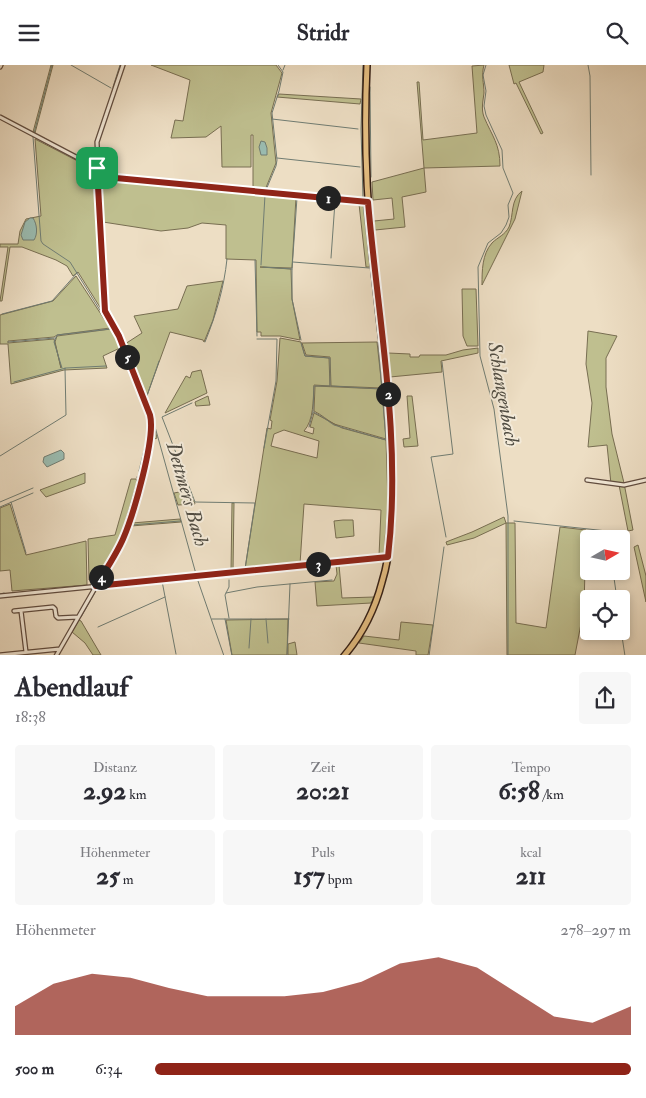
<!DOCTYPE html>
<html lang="de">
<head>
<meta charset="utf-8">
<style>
  body { margin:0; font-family:"IM FELL Double Pica",serif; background:#f7f7f7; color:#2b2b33; height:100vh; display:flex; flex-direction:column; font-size:19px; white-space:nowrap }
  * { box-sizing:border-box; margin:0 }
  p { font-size:16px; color:#7c7c81 }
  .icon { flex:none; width:28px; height:28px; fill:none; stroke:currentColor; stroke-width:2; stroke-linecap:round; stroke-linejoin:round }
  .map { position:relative; height:590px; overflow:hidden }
  .details { display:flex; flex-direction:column; background:#fff; flex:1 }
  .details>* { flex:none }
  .needle { width:32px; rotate:81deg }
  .controls { position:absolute; left:580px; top:465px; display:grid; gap:10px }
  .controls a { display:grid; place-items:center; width:50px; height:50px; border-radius:5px; background:#fff; box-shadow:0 2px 8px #0003; font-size:25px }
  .pin { position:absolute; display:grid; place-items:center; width:42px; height:42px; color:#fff; margin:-21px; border-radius:10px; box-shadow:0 2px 8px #0006 }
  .km { position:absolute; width:25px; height:25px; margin:-12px; border-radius:50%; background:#222; color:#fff; font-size:14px; line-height:25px; text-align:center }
  .round { display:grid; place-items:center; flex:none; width:52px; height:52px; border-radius:5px; background:#f7f7f7 }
  .head { display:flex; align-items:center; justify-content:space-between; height:85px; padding:0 15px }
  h1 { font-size:28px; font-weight:800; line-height:38px }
  .figures { display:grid; grid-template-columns:repeat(3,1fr); gap:8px; height:85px; padding:5px 15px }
  .figures div { display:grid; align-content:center; border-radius:5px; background:#f7f7f7; text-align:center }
  .figures b { font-size:25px; font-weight:800 }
  .figures small { font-size:14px; font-weight:400 }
  .figures p { font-size:14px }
  .chart { height:140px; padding:10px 15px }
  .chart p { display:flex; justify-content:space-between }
  .chart svg { width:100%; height:90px; margin-top:5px; fill:#8f2418; opacity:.7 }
  ul { padding:0 15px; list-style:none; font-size:16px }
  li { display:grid; grid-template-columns:80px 60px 1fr; align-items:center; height:38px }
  li i { height:12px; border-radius:6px; background:#8f2418 }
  header { display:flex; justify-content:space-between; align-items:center; height:65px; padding:0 15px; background:#fff; font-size:22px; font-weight:800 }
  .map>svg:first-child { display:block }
  .green { fill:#bfbf8f; stroke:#786e52; fill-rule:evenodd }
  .water { fill:#9abcb1; stroke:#707c72 }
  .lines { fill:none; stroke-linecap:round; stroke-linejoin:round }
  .stream { stroke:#707c72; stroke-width:1 }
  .street-casing { stroke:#614d40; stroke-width:5.5 }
  .primary-casing { stroke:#321d14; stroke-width:8 }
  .street { stroke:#f3ead9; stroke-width:3 }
  .primary { stroke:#e6bf82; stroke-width:5 }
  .route-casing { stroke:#fff; stroke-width:10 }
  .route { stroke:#8f2418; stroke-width:6 }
  .labels { text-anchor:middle; stroke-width:4; stroke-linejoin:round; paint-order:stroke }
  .water-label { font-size:20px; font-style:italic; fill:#514d43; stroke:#f3ead9 }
</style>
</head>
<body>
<header><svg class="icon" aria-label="menu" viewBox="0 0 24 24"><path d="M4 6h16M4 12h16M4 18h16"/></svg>Stridr<svg class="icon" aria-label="search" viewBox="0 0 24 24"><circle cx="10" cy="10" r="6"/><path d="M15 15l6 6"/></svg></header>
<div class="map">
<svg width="646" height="591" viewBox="0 0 646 591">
  <rect width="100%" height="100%" fill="#eddec4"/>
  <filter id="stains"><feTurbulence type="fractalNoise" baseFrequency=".004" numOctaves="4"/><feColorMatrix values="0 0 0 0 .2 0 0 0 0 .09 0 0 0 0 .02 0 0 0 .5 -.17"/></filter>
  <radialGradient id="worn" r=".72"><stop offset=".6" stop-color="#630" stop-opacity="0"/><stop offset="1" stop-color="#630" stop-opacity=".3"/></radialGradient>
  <path class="green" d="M51,0H53L35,68L33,67Z
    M151,0H276L282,8L271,48L276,98L265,125L253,124V70H251V102H222L221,61L206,72L171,73L175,55L183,56L190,15Z
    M484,0C481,11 484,18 484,28C483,36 481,44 484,52C492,71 500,79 500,101L424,103L426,127L402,132L405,162L375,165L374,156L394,154L392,133L373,135L372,117L424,103L417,17H419L423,75L477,68L472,1Z
    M509,0H544L543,7L519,17L543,68L541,69L516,18L514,19Z
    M279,29L361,34L360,39L277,32Z
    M35,74L95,105L103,247L78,207L73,211L67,201L56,195L22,182H10L2,236H0L8,182H0V179H18L20,166L26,154L41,151Z
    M101,108L115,115L296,132L292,203L260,202L291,204L292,234L300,275L280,271H261V267H257L256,195L226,194V160L202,158L188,163L161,166L103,157Z
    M522,126L515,154L482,220C482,206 482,189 492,178C498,172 505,170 509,162C514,150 510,135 522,126Z
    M359,139L364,140L370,202H366Z
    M76,211L110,263L57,270L54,272L8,276V278L54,274L61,303L55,277L57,271L111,264L120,283L103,291L107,303L64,305L11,319L8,279H0V250L53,236Z
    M223,216L213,255L204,277L203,275L170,267L146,333L125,279L142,268L134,251L178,244L187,221Z
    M462,224H476L478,281H467L463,271Z
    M588,266L617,271L606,293V322L612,369L624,418L633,465L628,466L619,420L611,419L607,380L588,382L592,338L586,299Z
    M280,273L301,277L305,291L329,293L330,321L314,320C313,335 314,355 304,366L313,369L314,363L310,362L314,348L342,363L386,375L388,437L384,488L379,491L381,445L304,439L300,499L245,504L267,363L271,364L272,356L270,355L277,316ZM284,365L319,376L317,393L271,381L274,369Z
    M377,277L382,323L331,321L330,292L306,290L302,278Z
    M478,283V288L441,296L442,307L390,312L388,288L410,289V292H419L420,290H446L463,285Z
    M201,305L207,328L165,348L186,311L190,313L192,307Z
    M315,321L382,324L386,374L334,359C327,355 322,350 314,346Z
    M208,331L210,340L196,341L195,337Z
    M407,331H412L418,381L404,382L403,374L410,373Z
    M153,356L157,373L152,375L145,410L132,458L180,454L181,457L131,461V458H130L142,417Z
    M85,408V418L46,432L40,425Z
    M131,414H136L137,417L120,475L95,515H89L88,474L115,470Z
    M190,425L195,439L178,440L174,428Z
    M232,438H234L233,505L231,506Z
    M10,439L26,490L86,476L87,520L12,526L10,505L0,506V443Z
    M504,452L506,458H515L516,558L546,563L560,462L586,465L584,543L575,590H507L506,458L474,473L447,480L446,477L472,467Z
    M343,455H353L354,471L336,473L334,456Z
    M638,480L646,511V537L634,482Z
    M336,500H339L342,533L374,532L371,538L317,541L315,517L334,516L337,509Z
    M288,554L287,590H232L226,555Z
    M79,555L81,556L101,590H93L85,578L72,567Z
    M401,557L433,560L428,590H416V586L359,578L364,571L399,575Z
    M295,577L297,590H288V579Z"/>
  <path class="water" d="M261,76L265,77L267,83V90H261L259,82Z
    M30,153H33C37,159 38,169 34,175H23L21,170L25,157Z
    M61,385L64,388V394L47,402L43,397L44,392Z"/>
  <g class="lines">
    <path class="stream" d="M52,0L33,72L41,176L43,179L70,197L118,274L149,355L146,377L139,406
      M71,0L111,23
      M363,0L361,64L363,133
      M486,0L483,10L486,26L484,41L486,50L502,85L503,103L513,128L508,140L509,152L506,160L501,168L488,178L478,202L480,291L494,344L508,451V591
      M588,0L590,11L591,110
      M283,5L285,0
      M113,22L120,0
      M370,22L371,112
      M0,54L95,104
      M272,54L358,64
      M277,93L360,102
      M102,108L117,115L158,119
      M266,125L276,101L277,95L272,48L279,26L283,7L278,0
      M297,133L292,204V234L301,275
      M301,133L363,139L378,273
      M373,152L387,284
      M102,165L106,228
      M331,193L335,137
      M255,195L257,271
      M293,197L369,203
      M261,200L265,130
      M263,202L292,204
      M2,249L52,236L77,208
      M121,272L152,351L196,509
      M257,274H277L276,316L264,383
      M8,277L55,273
      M205,277C216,250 224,223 227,194
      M301,278L305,291L330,293V321H314L313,347L309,362
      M387,289L390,314
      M442,297L453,389L431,392L446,472
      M62,303L54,277L57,270L110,264
      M14,317L66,303L106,301
      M390,318L395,396
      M331,321L382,324
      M145,332L147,331L159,296
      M192,338L162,352L195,437L255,438L245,504
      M313,347C323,351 326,355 334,360L386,375L378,277
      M0,391L66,350L65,303
      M0,437L33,423
      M11,437L26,488
      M0,442L33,428
      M180,456L131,460L125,475L100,518L195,509
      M514,456L607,466L608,474
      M613,506L617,534
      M196,513L328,500
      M197,513L224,591
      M229,515V522L225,530L229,553
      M162,516L176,589
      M95,519L120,475L138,417L137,412
      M226,528L257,522L332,515
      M0,529L4,528
      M81,552L97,524L101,522L194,513
      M212,554H289
      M225,554L232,591
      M266,554L268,578
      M98,562L165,532
      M621,565L625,591
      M72,566L79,555
      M249,583L251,554
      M287,591L290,519
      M429,591L444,482"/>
    <g class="street-casing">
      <path id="street" d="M0,2L1,0
        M0,52L116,113L368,137
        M587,415L624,420L646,415
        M0,531L387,492
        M14,546L53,542L55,544L56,551L58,553L78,552
        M21,546L26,587
        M0,590L60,584
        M56,591L122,476L141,416L149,377L151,359L150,350L119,271L108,253L104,237L97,77L123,0"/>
    </g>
    <g class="primary-casing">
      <path id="primary" d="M344,591C362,570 375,544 382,517C392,485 392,449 392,416C391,339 380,262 372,186C366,124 364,62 367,0"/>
    </g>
    <use href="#street" class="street"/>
    <use href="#primary" class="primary"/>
  </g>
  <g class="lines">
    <g class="route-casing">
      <path id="route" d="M97,103L116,113L368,137C378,255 402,374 388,492L96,521C105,506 116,490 123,474C133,451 156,373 150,350L119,271L105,246Z"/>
    </g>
    <use href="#route" class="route"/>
  </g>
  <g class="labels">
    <g class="water-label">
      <text transform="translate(504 329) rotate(80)" y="7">Schlangenbach</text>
      <text transform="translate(188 429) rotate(74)" y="7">Dettmers Bach</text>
    </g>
  </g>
  <rect width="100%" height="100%" filter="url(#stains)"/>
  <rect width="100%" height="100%" fill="url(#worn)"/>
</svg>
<div class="controls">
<a><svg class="needle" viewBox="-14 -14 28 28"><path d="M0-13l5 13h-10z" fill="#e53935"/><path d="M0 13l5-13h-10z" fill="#7c7c81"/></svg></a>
<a><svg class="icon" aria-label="locate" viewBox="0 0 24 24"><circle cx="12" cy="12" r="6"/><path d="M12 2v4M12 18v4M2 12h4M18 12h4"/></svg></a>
</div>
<div class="pin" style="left:97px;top:103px;background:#1e9e55"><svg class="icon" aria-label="arrive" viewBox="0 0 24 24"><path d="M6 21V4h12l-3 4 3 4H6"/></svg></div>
<b class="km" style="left:328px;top:133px">1</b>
<b class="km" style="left:388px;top:329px">2</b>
<b class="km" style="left:318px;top:499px">3</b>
<b class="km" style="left:101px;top:512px">4</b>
<b class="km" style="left:127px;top:292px">5</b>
</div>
<section class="details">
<div class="head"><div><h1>Abendlauf</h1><p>18:38</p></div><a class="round"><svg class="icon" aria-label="share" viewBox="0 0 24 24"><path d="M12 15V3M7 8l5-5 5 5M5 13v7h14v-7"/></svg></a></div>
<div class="figures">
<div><p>Distanz</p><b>2.92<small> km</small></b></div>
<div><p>Zeit</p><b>20:21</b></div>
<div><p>Tempo</p><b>6:58<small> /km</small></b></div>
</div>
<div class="figures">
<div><p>Höhenmeter</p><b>25<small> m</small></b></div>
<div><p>Puls</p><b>157<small> bpm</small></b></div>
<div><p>kcal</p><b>211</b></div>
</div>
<div class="chart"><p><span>Höhenmeter</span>278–297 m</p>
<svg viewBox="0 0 160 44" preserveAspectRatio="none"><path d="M0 44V30L10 19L20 14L30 16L40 21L50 25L60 25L70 25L80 23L90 18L100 9L110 6L120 11L130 23L140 35L150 38L160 30V44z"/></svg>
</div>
<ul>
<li><b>500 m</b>6:34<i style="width:100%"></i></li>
</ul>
</section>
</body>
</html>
